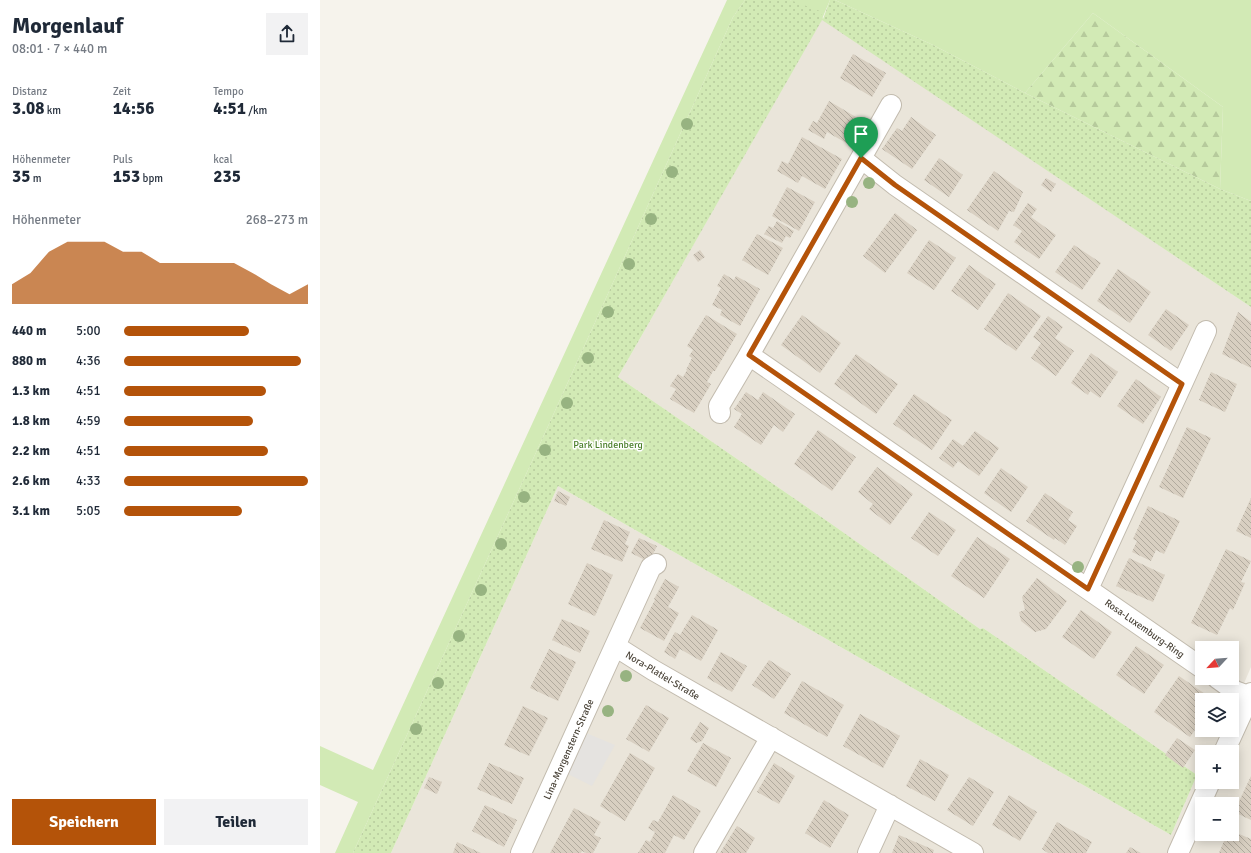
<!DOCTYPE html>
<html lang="de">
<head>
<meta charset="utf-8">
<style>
  body { margin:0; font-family:Signika,sans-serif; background:#f2f2f3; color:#1f2937; height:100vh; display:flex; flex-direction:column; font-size:15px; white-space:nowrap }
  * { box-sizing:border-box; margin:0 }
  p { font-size:13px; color:#747a83 }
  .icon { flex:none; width:22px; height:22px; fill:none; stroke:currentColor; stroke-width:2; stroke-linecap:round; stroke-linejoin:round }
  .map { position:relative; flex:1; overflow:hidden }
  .panel { display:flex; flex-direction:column; background:#fff; width:320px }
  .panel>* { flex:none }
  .needle { width:26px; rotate:244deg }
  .fabs { position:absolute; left:875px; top:641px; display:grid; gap:8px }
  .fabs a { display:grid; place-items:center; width:44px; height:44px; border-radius:0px; background:#fff; box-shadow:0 2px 10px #0003; font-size:20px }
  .pin { position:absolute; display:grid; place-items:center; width:34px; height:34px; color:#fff; margin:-41px -17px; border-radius:50% 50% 50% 0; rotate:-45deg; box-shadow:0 0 4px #0007 }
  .pin .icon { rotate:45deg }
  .round { display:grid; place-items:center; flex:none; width:42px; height:42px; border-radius:0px; background:#f2f2f3 }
  .summary { display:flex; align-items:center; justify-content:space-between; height:68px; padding:0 12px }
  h1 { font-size:22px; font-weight:700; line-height:30px }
  .stats { display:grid; grid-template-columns:repeat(3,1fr); gap:6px; height:68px; padding:4px 12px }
  .stats div { display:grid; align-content:center }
  .stats b { font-size:17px; font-weight:700 }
  .stats small { font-size:11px; font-weight:400 }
  .stats p { font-size:11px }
  .chart { height:112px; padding:8px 12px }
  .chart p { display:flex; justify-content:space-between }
  .chart svg { width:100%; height:72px; margin-top:4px; fill:#b45309; opacity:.7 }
  .action { display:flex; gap:8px; margin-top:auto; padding:8px 12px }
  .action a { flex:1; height:46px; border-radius:0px; background:#b45309; color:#fff; font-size:16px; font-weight:700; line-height:46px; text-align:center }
  .action a+a { background:#f2f2f3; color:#1f2937 }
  ul { padding:0 12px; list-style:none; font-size:13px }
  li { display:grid; grid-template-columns:64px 48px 1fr; align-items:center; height:30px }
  li i { height:10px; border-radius:5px; background:#b45309 }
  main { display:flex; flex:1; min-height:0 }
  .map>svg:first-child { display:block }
  .residential { fill:#eae5da; fill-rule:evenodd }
  .green { fill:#d2eab5 }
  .forest { fill:url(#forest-firs) }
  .park { fill:url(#park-dots) }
  .parking { fill:#e5e3e0 }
  .building { fill:url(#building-back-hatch) }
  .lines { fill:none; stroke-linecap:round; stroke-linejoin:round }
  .minor-casing { stroke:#c2bbae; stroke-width:22 }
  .minor { stroke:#fff; stroke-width:20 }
  .tree { fill:#97b381 }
  .route-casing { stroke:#fff; stroke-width:8 }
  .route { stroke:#b45309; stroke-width:5 }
  .labels { text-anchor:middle; stroke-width:3; stroke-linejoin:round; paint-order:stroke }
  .park-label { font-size:10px; fill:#4a7f2a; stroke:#fff }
  .street-label { font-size:10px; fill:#4b4439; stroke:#fff }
</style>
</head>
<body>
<main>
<section class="panel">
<div class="summary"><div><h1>Morgenlauf</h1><p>08:01 · 7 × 440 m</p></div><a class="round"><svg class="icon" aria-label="share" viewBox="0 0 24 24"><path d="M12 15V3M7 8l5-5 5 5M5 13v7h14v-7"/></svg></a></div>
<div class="stats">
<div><p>Distanz</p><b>3.08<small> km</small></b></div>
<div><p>Zeit</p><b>14:56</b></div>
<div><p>Tempo</p><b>4:51<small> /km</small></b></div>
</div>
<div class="stats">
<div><p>Höhenmeter</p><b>35<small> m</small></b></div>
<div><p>Puls</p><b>153<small> bpm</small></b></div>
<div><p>kcal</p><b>235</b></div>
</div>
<div class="chart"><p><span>Höhenmeter</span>268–273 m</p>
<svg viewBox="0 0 160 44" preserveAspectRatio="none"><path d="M0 44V32L10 25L20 12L30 6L40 6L50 6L60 12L70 12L80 19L90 19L100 19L110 19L120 19L130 25L140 32L150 38L160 32V44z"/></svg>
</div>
<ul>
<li><b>440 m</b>5:00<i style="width:68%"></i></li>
<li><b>880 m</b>4:36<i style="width:96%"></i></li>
<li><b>1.3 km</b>4:51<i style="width:77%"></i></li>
<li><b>1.8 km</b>4:59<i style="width:70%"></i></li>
<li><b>2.2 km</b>4:51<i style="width:78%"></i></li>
<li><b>2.6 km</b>4:33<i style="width:100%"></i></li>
<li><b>3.1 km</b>5:05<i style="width:64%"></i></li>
</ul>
<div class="action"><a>Speichern</a><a>Teilen</a></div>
</section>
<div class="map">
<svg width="931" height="853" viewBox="0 0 931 853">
  <defs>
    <pattern id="forest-firs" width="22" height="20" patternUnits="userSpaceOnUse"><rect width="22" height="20" fill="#d2eab5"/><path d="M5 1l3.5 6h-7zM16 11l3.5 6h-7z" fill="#b6ca9c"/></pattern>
    <pattern id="park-dots" width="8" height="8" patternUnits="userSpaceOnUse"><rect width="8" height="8" fill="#d2eab5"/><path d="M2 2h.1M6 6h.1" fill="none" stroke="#b6ca9c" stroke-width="1.8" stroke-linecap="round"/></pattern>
    <pattern id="building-back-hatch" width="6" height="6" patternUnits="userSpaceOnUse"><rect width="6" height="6" fill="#d8cfc1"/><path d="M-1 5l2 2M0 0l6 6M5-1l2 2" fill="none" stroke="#b1aa9e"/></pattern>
  </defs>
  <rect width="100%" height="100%" fill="#f6f3ec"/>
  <path class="residential" d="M502,19L931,307V667L919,695L931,701V853H71L238,486L851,835L877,775L663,628L660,629L510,523L298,377ZM882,648H912V678H882ZM882,700H912V730H882ZM882,752H912V782H882ZM882,804H912V834H882Z"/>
  <path class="green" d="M407,0H425L413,17L234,413L33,853H15L38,802L0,785V746L53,770Z
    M470,0H510L502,19Z
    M515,0H931V201L900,189L903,107L773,13L705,93L613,45Z"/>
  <path class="forest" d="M773,13L903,107L900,189L705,93Z"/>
  <path class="park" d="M425,0H470L500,11L503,19L510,0H515L613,45L705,93L900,189L931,201V307L502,20L298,377L510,523L660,629L663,628L877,775L851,835L238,486L71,853H33L234,413L413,17Z"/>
  <path class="parking" d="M266,733L295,745L272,786L246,773Z"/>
  <path class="building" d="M533,54L566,73L552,97L520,78Z
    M509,101L541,120L528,144L507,132L504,139L488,130L493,121L497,123Z
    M591,117L616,135L592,169L562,149L577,128L582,131Z
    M482,137L522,159L505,189L482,176L478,183L457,171L462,161L468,164Z
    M619,158L643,175L629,197L604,180Z
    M674,171L703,192L694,212L689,211L678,231L647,210Z
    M726,178L736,184L731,192L721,185Z
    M467,187L495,202L479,231L452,216Z
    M708,203L717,209L711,217L736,235L719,259L694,242L702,231L693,225Z
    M575,213L597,230L565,273L543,256Z
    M457,221L474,231L470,238L466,236L462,243L444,234L449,226L453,228Z
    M437,234L463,248L448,275L422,260Z
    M609,240L636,258L614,290L587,273Z
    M754,245L781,263L762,290L735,272Z
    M380,250L385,257L378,262L373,255Z
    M649,265L676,284L658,310L631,291Z
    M798,269L831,292L810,323L777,301Z
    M404,274L414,280L416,276L440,289L420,326L400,315L402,310L392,305L401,288L397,286Z
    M688,293L721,316L696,351L664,329Z
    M846,309L869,325L851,351L828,335Z
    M918,312L931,322V368L902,354Z
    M386,315L417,334L395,371H393L387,382L391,384L374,413L350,399L356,389L350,386L358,374L363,377L367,370H366L372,358L369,356L373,350L367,346Z
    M482,315L521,343L500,373L461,345Z
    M728,316L743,327L735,338L754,351L736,376L711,358L721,343L713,337Z
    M771,353L798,372L780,398L770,391L768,395L751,383Z
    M536,354L578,384L556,414L514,384Z
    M891,372L917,384L905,412L879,400Z
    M816,379L841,397L823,424L797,406Z
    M426,392L438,400L443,392L475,414L463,432L454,425L441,445L414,427L422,414L414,409Z
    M594,394L632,420L612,450L573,424Z
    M867,427L891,438L863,498L839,487Z
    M498,430L536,457L512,491L474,464Z
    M655,431L679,448L659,476L638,461L633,468L619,458L633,439L643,446Z
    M557,467L593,494L570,525L549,509L553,504L538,492Z
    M681,468L708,487L691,512L664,493Z
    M238,491L250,497L246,506L234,501Z
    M725,493L753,512L748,520L757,526L745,545L735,538L734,540L706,521Z
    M931,498V538L916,531Z
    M828,506L860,521L844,554L836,550L831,561L812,552L817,541L813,539Z
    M609,512L636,530L618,556L591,538Z
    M284,520L310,532L305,544L309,546L302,562L271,549Z
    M657,537L690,559L664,598L631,576Z
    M319,538L337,546L329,562L311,553Z
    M906,549L931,561L921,582L925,583L913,610L910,608L897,635L871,623Z
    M809,558L845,575L833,602L796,586Z
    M267,563L293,575L275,616L248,604Z
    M717,578L747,601L726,629L715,632L701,621L699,612L705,610L702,597Z
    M345,579L359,587L348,607L359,613L344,641L320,628L335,600L334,599Z
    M761,610L792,632L774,659L742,637Z
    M372,615L398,630L381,661L360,649L355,659L344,652L355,632L360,635Z
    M242,619L270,631L260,653L232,640Z
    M816,646L844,665L824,694L796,675Z
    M229,649L256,662L238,701L210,688Z
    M401,652L427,666L412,692L387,678Z
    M449,660L471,674L454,699L432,685Z
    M859,676L894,700H882V720L870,737L834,712Z
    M482,681L524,705L507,737L464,713Z
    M326,705L349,718L329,752L306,739Z
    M203,706L228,718L209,756L184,745Z
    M540,714L580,736L563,768L523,746Z
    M380,722L389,728L382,741L376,743L370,739Z
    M857,738L875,750L863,768L845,755Z
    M383,743L411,758L396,787L367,771Z
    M310,753L335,768L305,821L280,806Z
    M600,759L629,775L615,801L586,786Z
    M169,763L204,778L192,804L157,789Z
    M454,763L475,776L459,804L437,792Z
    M931,776V820L914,812Z
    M109,777L122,782L117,794L104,788Z
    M649,777L674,792L653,826L627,810Z
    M353,795L381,811L364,840L354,835L345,853H318L326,840L330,842L335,832L328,828L333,820L338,822Z
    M689,795L717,812L700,841L672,825Z
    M504,800L529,815L510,848L485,833Z
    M165,805L197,820L184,847L152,831Z
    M254,808L281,822L274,835L281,838L273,853H266L262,851L261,853H230Z
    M737,822L772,842L766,853H728L722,849Z
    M417,826L435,838L426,853H400Z
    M912,831L931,839V853H899L907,834H912Z
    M579,835L614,850L613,853H572Z
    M137,842L161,853H133Z
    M810,847L821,853H806Z"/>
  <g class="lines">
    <g class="minor-casing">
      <path id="minor" d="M541,158L571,105
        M862,384L886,331
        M400,413L399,406L429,355
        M336,564L331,567L295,646L333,670L653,853
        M768,589L862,384L575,185L541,158L429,355L882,668
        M897,678L915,691L931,697
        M904,752L931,693
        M201,853L295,646
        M384,853L451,737
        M548,853L570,805
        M858,853L890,782"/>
    </g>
    <use href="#minor" class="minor"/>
  </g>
  <g class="tree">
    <circle cx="367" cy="124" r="6"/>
    <circle cx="352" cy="172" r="6"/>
    <circle cx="549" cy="183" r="6"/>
    <circle cx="532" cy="202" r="6"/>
    <circle cx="331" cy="219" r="6"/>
    <circle cx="309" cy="264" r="6"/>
    <circle cx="288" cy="312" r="6"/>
    <circle cx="268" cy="358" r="6"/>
    <circle cx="247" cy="403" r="6"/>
    <circle cx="225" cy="450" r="6"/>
    <circle cx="204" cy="497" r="6"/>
    <circle cx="181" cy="544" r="6"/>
    <circle cx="758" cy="567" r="6"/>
    <circle cx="161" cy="590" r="6"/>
    <circle cx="139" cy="636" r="6"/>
    <circle cx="306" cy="676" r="6"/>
    <circle cx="118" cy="683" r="6"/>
    <circle cx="288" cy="711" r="6"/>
    <circle cx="96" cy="729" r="6"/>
  </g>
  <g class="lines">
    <g class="route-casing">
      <path id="route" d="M541,158L575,185L862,384L768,589L429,355Z"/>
    </g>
    <use href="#route" class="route"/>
  </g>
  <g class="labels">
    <g class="park-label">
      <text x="288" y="448">Park Lindenberg</text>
    </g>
    <g class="street-label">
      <text transform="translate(825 628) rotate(35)" y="4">Rosa-Luxemburg-Ring</text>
      <text transform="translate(343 675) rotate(31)" y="4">Nora-Platiel-Straße</text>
      <text transform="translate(248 749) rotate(-66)" y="4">Lina-Morgenstern-Straße</text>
    </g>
  </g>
</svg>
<div class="fabs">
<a><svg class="needle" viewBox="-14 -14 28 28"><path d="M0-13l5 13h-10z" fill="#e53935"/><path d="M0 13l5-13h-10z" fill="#747a83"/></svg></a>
<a><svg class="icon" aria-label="layers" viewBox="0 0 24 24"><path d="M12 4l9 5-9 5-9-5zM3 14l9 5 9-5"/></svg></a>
<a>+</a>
<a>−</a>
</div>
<div class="pin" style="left:541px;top:158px;background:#1e9e55"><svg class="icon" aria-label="arrive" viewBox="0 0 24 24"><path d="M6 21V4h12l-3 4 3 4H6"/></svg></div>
</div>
</main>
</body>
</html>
